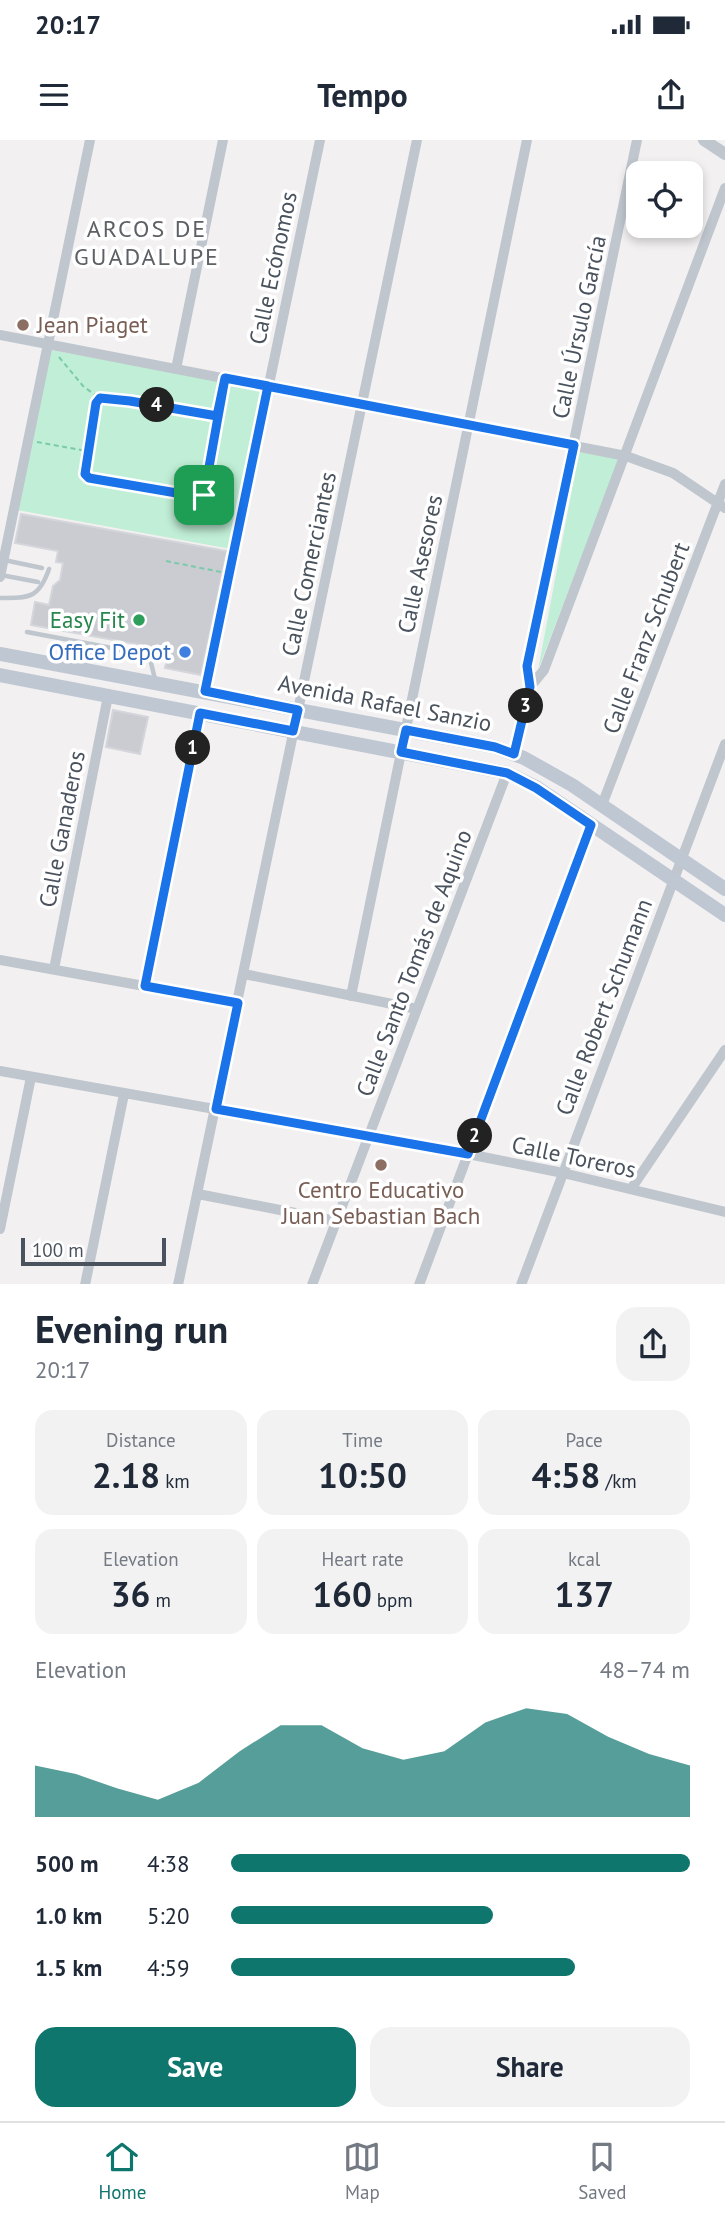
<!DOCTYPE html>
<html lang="en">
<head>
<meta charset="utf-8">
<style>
  body { margin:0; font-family:"PT Sans",sans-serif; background:#f2f2f3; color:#1f2937; height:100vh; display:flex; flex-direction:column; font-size:26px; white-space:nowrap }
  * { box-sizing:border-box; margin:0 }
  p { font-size:23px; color:#747a83 }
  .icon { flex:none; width:38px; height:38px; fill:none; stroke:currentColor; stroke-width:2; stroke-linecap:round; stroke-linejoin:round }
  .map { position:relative; height:1144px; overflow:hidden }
  .details { display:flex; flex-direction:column; background:#fff; flex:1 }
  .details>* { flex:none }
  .tools { position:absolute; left:626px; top:21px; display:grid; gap:14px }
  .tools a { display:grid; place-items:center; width:77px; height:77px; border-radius:14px; background:#fff; box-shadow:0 4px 10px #0003; font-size:35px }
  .scale { position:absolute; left:21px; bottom:18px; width:145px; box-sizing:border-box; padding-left:7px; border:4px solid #49525d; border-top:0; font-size:19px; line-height:24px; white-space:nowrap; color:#49525d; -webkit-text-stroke:5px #fff; paint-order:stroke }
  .pin { position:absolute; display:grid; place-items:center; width:60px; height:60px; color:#fff; margin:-30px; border-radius:14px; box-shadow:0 4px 10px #0006 }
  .km { position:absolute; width:35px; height:35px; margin:-18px; border-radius:50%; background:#222; color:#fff; font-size:19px; line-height:35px; text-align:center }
  .round { display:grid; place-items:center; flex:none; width:74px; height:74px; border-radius:21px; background:#f2f2f3 }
  .summary { display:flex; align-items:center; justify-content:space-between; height:119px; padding:0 35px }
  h1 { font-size:38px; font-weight:700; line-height:52px }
  .metrics { display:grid; grid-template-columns:repeat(3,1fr); gap:10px; height:119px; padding:7px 35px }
  .metrics div { display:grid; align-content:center; border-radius:18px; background:#f2f2f3; text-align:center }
  .metrics b { font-size:35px; font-weight:700 }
  .metrics small { font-size:19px; font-weight:400 }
  .metrics p { font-size:19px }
  .chart { height:196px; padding:14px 35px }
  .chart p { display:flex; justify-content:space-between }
  .chart svg { width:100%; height:126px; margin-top:7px; fill:#0f766e; opacity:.7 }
  .primary-button { display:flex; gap:14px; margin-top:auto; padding:14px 35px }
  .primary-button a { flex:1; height:80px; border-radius:21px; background:#0f766e; color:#fff; font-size:28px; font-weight:700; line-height:80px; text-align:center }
  .primary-button a+a { background:#f2f2f3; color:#1f2937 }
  ul { padding:0 35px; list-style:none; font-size:23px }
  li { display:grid; grid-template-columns:112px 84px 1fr; align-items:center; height:52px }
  li i { height:18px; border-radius:9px; background:#0f766e }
  .status { display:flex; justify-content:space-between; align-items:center; height:49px; padding:0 35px; background:#fff; direction:ltr }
  .status svg { height:19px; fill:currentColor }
  header { display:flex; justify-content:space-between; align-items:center; height:91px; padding:0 35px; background:#fff; font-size:32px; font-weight:700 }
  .menu { display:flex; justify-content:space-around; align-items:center; height:98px; border-top:2px solid #e0e1e3; background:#fff; font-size:19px; color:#747a83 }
  .menu a { display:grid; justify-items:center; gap:4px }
  .menu .current { color:#0f766e }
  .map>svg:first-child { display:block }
  .green { fill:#c1eed6 }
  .building { fill:#caccd2; stroke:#d4d6db; stroke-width:2 }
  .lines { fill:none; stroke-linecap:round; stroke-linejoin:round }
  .path { stroke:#7acba9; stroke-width:2; stroke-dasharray:5 3.5; stroke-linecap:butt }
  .service { stroke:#bfc6ce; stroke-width:4.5 }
  .minor { stroke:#bfc6ce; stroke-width:10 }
  .tertiary { stroke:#bfc6ce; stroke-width:12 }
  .secondary { stroke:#bfc7d3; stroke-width:14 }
  .route-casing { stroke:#fff; stroke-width:14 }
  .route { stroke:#1a73e8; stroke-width:9 }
  .education-dot { fill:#8d6e63; stroke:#fff; stroke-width:2.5 }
  .leisure-dot { fill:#2e9e5b; stroke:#fff; stroke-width:2.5 }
  .shop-dot { fill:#3f7fe0; stroke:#fff; stroke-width:2.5 }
  .labels { text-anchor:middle; stroke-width:7; stroke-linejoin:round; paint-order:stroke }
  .street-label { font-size:23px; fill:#49525d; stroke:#fff }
  .education-label { font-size:23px; fill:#785e54; stroke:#fff; text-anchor:start }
  .leisure-label { font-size:23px; fill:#27864d; stroke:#fff; text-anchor:end }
  .shop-label { font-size:23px; fill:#366cbe; stroke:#fff; text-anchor:end }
  .neighbourhood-label { font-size:24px; letter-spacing:2px; fill:#5d6065; stroke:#fff }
</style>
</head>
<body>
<div class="status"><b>20:17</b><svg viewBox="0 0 49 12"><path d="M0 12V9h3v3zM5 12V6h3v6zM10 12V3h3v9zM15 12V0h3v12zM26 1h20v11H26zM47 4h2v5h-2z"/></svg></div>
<header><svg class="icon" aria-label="menu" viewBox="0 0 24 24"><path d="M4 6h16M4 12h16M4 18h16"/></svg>Tempo<svg class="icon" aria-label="share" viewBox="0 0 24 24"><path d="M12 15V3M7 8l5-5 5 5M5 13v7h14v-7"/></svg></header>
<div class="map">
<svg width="725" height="1145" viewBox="0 0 725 1145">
  <rect width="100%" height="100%" fill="#f2f0f0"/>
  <path class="green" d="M51,210L266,249L231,409L17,370Z
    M579,312L619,319L538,530Z"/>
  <path class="building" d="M21,374L227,411L201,535L165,528L169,510L31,485L35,462L49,465L53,446L60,440L63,423L56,422L58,411L15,403Z
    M113,570L148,577L140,614L106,607Z"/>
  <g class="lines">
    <path class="path" d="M59,217L83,246L99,258
      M217,275L222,249
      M37,302L87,311L85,334L89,338L200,357L204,355L217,276L130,261L100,258L96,263L87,311
      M166,421L221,432"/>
    <path class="service" d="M4,420L42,428
      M1,435L38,442
      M0,458C30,458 39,458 49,429
      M27,492L149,515L155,539
      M87,527L92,504"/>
    <path class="minor" d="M0,195L626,316L673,333L725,368
      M176,229L223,0
      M0,437L90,0
      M530,547L527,526L637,0
      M205,551L320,0
      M514,614L530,547L544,530L725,48
      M602,665L725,344
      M0,820L238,863
      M54,829L108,556
      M244,834L417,869
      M145,846L200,573
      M351,856L527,0
      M0,931L468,1014L563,1033L725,1072
      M631,1049L725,910
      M198,1054L336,1081
      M0,1089L31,937
      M85,1145L124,954
      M178,1145L417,0
      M312,1145L507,633
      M419,1145L591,685
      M521,1145L725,604"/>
    <path class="tertiary" d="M704,0L725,14"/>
    <path class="secondary" d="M0,514L495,607L524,618L572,645L725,749
      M0,535L507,633L536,647L725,775"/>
  </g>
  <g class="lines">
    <g class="route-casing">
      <path id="route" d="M204,355L225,238L268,246L205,551L298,570L293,591L200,573L145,846L238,863L216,969L468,1014L591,685L536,648L507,633L401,612L406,590L495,607L514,614L530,547L527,526L574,305C458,283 341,260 225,238L217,276L130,261L100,258L96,263L85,334L89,338L200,357L204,355"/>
    </g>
    <use href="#route" class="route"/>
  </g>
  <g class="education-dot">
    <circle cx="23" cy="185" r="7"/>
    <circle cx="381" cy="1025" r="7"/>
  </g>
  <circle class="leisure-dot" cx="139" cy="480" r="7"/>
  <circle class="shop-dot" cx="185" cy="512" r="7"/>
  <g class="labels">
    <g class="street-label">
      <text transform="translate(273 128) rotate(-78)" y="8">Calle Ecónomos</text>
      <text transform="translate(579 187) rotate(-78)" y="8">Calle Úrsulo García</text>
      <text transform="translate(309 424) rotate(-78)" y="8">Calle Comerciantes</text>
      <text transform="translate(420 424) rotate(-78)" y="8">Calle Asesores</text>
      <text transform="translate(646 498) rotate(-69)" y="8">Calle Franz Schubert</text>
      <text transform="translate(385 563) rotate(11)" y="8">Avenida Rafael Sanzio</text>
      <text transform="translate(62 689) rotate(-79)" y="8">Calle Ganaderos</text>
      <text transform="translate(414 823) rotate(-69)" y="8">Calle Santo Tomás de Aquino</text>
      <text transform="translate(604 867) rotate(-69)" y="8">Calle Robert Schumann</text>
      <text transform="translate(574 1017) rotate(12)" y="8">Calle Toreros</text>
    </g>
    <g class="education-label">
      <text x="37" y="193">Jean Piaget</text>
      <text x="381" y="1058" text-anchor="middle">Centro Educativo<tspan x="381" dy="26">Juan Sebastian Bach</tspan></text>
    </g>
    <g class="leisure-label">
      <text x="125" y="488">Easy Fit</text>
    </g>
    <g class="shop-label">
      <text x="171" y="520">Office Depot</text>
    </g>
    <g class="neighbourhood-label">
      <text x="147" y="97">ARCOS DE<tspan x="147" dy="28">GUADALUPE</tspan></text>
    </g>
  </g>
</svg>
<div class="tools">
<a><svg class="icon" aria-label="locate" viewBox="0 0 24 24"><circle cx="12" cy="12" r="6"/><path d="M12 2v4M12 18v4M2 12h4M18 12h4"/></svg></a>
</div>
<div class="scale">100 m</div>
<div class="pin" style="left:204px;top:355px;background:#1e9e55"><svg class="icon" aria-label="arrive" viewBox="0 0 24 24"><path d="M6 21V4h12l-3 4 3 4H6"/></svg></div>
<b class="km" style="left:193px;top:608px">1</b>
<b class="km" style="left:475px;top:996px">2</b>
<b class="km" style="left:526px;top:566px">3</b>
<b class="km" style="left:157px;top:265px">4</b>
</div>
<section class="details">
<div class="summary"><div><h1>Evening run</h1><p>20:17</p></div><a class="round"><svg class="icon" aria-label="share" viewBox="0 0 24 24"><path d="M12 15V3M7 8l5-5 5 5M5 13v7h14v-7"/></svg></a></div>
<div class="metrics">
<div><p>Distance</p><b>2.18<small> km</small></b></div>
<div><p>Time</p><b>10:50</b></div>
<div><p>Pace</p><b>4:58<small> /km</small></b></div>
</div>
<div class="metrics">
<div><p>Elevation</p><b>36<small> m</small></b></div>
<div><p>Heart rate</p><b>160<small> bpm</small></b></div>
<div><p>kcal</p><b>137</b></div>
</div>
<div class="chart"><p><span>Elevation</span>48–74 m</p>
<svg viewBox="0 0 160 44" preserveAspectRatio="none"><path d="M0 44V26L10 29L20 34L30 38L40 32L50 21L60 12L70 12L80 20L90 24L100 21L110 11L120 6L130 8L140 16L150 22L160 26V44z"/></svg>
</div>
<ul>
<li><b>500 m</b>4:38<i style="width:100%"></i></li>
<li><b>1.0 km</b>5:20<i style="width:57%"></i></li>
<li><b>1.5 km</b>4:59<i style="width:75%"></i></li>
</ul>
<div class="primary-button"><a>Save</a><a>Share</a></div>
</section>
<nav class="menu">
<a class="current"><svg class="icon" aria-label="home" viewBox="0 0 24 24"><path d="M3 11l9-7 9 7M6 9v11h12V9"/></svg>Home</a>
<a><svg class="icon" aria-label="map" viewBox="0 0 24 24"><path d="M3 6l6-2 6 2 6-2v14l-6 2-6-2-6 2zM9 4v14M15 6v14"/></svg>Map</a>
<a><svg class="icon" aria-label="saved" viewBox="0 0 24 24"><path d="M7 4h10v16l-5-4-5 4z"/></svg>Saved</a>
</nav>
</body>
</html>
